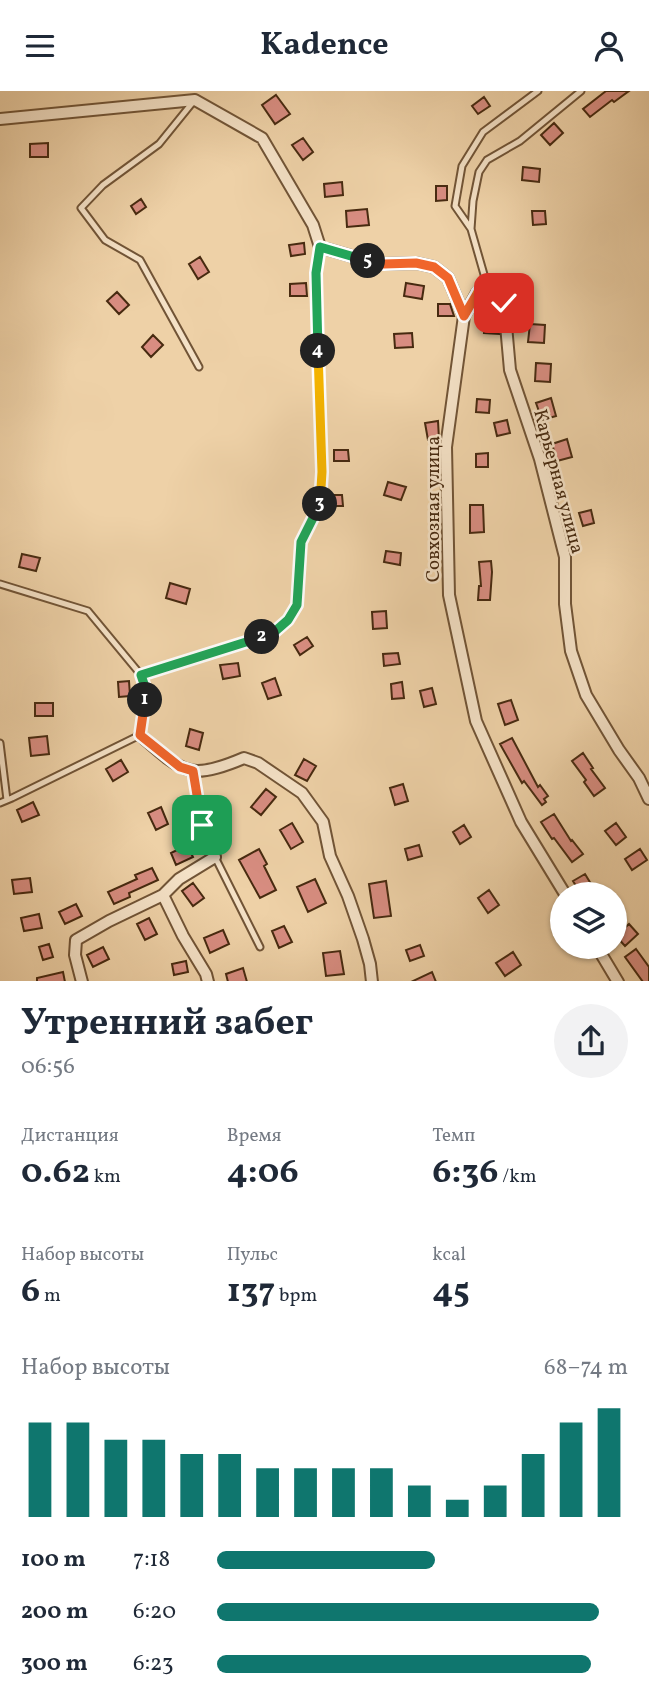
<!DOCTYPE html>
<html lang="ru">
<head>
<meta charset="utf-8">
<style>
  body { margin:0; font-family:Vollkorn,serif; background:#f2f2f3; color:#1f2937; height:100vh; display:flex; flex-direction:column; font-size:26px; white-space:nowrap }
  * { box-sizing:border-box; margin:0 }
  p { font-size:23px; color:#747a83 }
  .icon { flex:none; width:38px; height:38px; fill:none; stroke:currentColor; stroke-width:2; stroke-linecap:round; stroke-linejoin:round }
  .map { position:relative; height:890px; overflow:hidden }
  .side { display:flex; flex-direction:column; background:#fff; flex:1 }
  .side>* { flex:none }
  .fabs { position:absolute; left:550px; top:791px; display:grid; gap:14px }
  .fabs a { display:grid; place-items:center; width:77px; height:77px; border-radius:50%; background:#fff; box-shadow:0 2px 5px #0004; font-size:35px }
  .pin { position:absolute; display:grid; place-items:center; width:60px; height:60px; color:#fff; margin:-30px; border-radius:14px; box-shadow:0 4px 10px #0006 }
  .km { position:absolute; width:35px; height:35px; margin:-18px; border-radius:50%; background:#222; color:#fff; font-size:19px; line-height:35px; text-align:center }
  .round { display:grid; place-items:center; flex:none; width:74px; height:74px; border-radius:37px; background:#f2f2f3 }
  .overview { display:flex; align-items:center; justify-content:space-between; height:119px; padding:0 21px }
  h1 { font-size:38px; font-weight:700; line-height:52px }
  .figures { display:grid; grid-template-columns:repeat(3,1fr); gap:10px; height:119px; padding:7px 21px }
  .figures div { display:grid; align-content:center }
  .figures b { font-size:35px; font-weight:700 }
  .figures small { font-size:19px; font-weight:400 }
  .figures p { font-size:19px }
  .chart { height:196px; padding:14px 21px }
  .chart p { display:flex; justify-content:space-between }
  .chart svg { width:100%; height:126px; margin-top:7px; stroke:#0f766e; stroke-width:6 }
  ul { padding:0 21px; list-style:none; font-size:23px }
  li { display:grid; grid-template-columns:112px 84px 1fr; align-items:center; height:52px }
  li i { height:18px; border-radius:9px; background:#0f766e }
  header { display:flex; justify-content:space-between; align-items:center; height:91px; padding:0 21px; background:#fff; font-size:32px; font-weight:700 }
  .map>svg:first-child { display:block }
  .building { fill:#d88d81; stroke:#472a10; stroke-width:2 }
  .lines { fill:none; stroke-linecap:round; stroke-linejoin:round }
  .service-casing { stroke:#715436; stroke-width:9 }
  .minor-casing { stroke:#715436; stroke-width:14 }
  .service { stroke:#f4e1c6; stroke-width:5 }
  .minor { stroke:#f4e1c6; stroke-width:10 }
  .split-1-casing { stroke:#fff; stroke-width:14 }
  .split-2-casing { stroke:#fff; stroke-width:14 }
  .split-3-casing { stroke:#fff; stroke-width:14 }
  .split-4-casing { stroke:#fff; stroke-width:14 }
  .split-5-casing { stroke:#fff; stroke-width:14 }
  .split-6-casing { stroke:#fff; stroke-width:14 }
  .split-7-casing { stroke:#fff; stroke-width:14 }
  .split-1 { stroke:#f0652b; stroke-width:9 }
  .split-2 { stroke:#22a559; stroke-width:9 }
  .split-3 { stroke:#22a559; stroke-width:9 }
  .split-4 { stroke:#f5b400; stroke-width:9 }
  .split-5 { stroke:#22a559; stroke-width:9 }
  .split-6 { stroke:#f0652b; stroke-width:9 }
  .split-7 { stroke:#f5b400; stroke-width:9 }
  .labels { text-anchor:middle; stroke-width:5; stroke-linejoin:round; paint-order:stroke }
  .street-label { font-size:19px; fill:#472a10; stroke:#f4e1c6 }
</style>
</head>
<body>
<header><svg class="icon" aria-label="menu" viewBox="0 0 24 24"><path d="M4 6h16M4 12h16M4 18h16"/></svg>Kadence<svg class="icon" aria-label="person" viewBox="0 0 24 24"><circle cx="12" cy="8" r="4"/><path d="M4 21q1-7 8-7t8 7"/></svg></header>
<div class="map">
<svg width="649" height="891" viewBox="0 0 649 891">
  <rect width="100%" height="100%" fill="#eed1a7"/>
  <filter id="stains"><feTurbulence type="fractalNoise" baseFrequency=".00286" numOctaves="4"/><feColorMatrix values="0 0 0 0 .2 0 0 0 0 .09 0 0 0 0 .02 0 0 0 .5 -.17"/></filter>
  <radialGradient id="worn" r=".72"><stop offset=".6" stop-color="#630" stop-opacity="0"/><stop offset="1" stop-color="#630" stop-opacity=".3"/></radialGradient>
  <path class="building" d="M606,0H629L614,11L612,9L590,26L583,18Z
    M276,4L290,23L275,33L262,14Z
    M484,6L490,15L478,23L472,15Z
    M554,32L563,42L550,54L541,44Z
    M303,47L313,61L303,69L292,54Z
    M48,52V66H30V53Z
    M523,76L540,78L539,91L522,89Z
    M342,91L343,104L325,106L324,93Z
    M436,95H447V109L436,110Z
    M141,108L146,116L136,123L131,115Z
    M367,118L369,134L347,136L346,120Z
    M532,120H545L546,133L533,134Z
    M304,152L305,163L291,165L289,154Z
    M200,166L209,181L198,188L189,173Z
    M306,192L307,205H290V193Z
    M406,192L424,195L422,208L404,205Z
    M117,201L129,214L119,223L107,210Z
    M438,213H450L454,225H438Z
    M486,223L497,224L499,243L484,242Z
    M530,233L545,234L544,252L528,251Z
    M412,242L413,256L395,257L394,243Z
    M153,244L163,254L151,266L142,256Z
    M536,272L551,273L550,291L535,290Z
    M551,307L556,325L542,329L536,312Z
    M477,308L490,309L489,322L476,321Z
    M507,329L510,342L497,345L494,332Z
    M438,330L439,348L428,349L425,332Z
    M567,348L572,366L557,370L552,353Z
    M334,359H348L349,370H334Z
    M488,362V376H476V363Z
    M388,391L406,396L401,409L384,404Z
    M328,404H342L343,415H328Z
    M470,414H483L484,441L470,442Z
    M591,419L594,432L583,435L579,422Z
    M386,460L401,462L400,474L384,471Z
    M22,463L40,467L36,480L19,476Z
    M491,470L492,481L490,509H478L479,495H481L479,471Z
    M170,492L190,498L186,513L166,507Z
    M386,520L387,537L373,538L372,521Z
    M307,546L313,555L300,564L294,554Z
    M398,562L400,573L384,575L383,563Z
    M238,572L240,585L223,588L220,574Z
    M275,587L281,604L268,608L262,592Z
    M129,590L130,605L119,606L118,591Z
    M402,591L404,607L392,608L391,593Z
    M432,597L436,613L424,616L420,600Z
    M511,609L518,629L505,634L498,613Z
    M35,612H53V625H35Z
    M190,638L203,642L199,659L186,655Z
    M47,645L49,663L31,665L29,647Z
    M512,647L538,696L540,694L548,705L544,708L546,711L542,714L524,690L522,692L500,653Z
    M583,662L593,677L591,678L605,697L594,705L584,691L586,689L572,670Z
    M304,668L316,675L307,690L295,684Z
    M121,669L128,681L113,690L106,678Z
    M403,693L408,710L395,714L390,697Z
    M266,698L276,706L261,724L251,716Z
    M33,711L39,724L22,731L17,719Z
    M161,716L168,733L156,739L148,722Z
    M554,723L571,750L572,749L583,763L572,771L554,747L552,748L541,731Z
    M292,732L303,751L291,758L280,739Z
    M616,732L626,746L616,754L605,740Z
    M464,734L471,746L460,753L453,741Z
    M187,754L193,766L176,774L171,762Z
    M419,754L422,765L408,769L405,758Z
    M259,758L267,773L264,775L276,799L260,807L239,769Z
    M640,758L647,769L632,779L625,768Z
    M152,777L158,789L129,802L130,806L114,813L108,801L137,788L135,784Z
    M585,783L594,798L585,803H581L573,790Z
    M30,787L32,801L14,803L12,789Z
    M315,788L326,812L308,821L297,796Z
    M386,790L391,825L374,827L369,793Z
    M193,792L204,807L193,815L182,800Z
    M489,799L499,814L488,822L478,807Z
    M76,813L82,825L65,833L59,821Z
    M39,823L42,837L24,840L21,827Z
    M149,827L157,843L145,849L137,833Z
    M629,833L638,843L625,855L616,845Z
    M284,835L292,851L279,857L272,840Z
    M223,839L229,853L210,862L204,847Z
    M49,853L53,866L43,869L39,856Z
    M420,854L424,865L410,870L406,859Z
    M103,856L109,868L93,876L87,864Z
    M636,858L649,876V891H643L625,866Z
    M340,860L344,883L326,885L323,862Z
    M513,861L521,874L505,885L496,872Z
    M186,870L188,881L174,884L172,873Z
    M243,877L247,891H228L226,883Z
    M63,881L65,891H37V887Z
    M432,881L436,891H411Z"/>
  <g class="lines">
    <g class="service-casing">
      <path id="service" d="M193,11L159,53L103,94L81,117L105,149L140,169L199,276
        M471,138L473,110L479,81L487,69L520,50L581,0
        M487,194L471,138L455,115L462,75L483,41L538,0
        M0,493L88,520L141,584
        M0,652L7,709
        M193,680L202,734L215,766L260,856
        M0,712L12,707L140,644L146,599L141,584L272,543L287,529L297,514L301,451L322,411L316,182L320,156"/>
    </g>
    <g class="minor-casing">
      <path id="minor" d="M0,28L195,9L262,47L313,134L320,156L358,167L384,173L416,172L434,176L448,187L464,225L446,356L449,504L476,630L521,731L565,803
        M464,225L477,202L487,194L496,200L504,212L510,279L540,368L565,466V513L571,560L586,604L619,659L639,687L649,708
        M140,644C153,655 174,676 190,679C205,683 230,673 244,667L258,672L302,702L323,731L330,765L348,805L363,848L370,873L372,891
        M163,804L183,845L206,883L208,891
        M597,856L618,891
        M82,891L75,864L76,849L109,830L163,804L179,788L215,766"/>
    </g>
    <use href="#service" class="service"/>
    <use href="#minor" class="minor"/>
  </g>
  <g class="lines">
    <g class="split-1-casing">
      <path id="split-1" d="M145,609L140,644L180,676L193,680L202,734"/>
    </g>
    <g class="split-2-casing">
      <path id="split-2" d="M145,609L146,599L141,584L262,546"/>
    </g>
    <g class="split-3-casing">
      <path id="split-3" d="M262,546L272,543L288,529L297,514L301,451L320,413"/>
    </g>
    <g class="split-4-casing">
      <path id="split-4" d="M318,260L322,381L320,413"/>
    </g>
    <g class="split-5-casing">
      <path id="split-5" d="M318,260L316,182L320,156L368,170"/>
    </g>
    <g class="split-6-casing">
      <path id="split-6" d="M368,170L384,173L416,172L434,176L448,187L464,225L478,201"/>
    </g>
    <g class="split-7-casing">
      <path id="split-7" d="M478,201L487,194L496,200L504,212"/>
    </g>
    <use href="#split-1" class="split-1"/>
    <use href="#split-2" class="split-2"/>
    <use href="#split-3" class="split-3"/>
    <use href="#split-4" class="split-4"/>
    <use href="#split-5" class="split-5"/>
    <use href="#split-6" class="split-6"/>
    <use href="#split-7" class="split-7"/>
  </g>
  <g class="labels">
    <g class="street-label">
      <text transform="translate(560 390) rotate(75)" y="7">Карьерная улица</text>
      <text transform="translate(432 418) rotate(-90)" y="7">Совхозная улица</text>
    </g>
  </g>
  <rect width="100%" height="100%" filter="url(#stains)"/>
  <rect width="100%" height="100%" fill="url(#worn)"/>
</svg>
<div class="fabs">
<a><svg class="icon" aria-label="layers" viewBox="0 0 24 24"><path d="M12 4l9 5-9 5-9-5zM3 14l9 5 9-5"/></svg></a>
</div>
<div class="pin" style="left:202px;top:734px;background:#1e9e55"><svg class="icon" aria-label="arrive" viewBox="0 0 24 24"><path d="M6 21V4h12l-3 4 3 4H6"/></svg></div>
<div class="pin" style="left:504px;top:212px;background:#d93025"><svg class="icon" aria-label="check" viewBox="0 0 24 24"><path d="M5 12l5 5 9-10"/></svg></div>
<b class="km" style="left:145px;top:609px">1</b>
<b class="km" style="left:262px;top:546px">2</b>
<b class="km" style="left:320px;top:413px">3</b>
<b class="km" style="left:318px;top:260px">4</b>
<b class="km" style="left:368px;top:170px">5</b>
</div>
<section class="side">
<div class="overview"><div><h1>Утренний забег</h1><p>06:56</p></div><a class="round"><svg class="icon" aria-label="share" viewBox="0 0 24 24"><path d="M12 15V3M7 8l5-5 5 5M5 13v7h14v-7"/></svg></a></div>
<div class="figures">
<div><p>Дистанция</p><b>0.62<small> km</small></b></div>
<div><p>Время</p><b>4:06</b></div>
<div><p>Темп</p><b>6:36<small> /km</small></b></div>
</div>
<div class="figures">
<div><p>Набор высоты</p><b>6<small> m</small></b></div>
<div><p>Пульс</p><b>137<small> bpm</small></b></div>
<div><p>kcal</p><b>45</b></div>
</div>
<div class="chart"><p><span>Набор высоты</span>68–74 m</p>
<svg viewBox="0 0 160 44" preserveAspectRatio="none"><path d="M5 44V11M15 44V11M25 44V17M35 44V17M45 44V22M55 44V22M65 44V27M75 44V27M85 44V27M95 44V27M105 44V33M115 44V38M125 44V33M135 44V22M145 44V11M155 44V6"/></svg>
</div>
<ul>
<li><b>100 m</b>7:18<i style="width:53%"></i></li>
<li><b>200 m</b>6:20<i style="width:93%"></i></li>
<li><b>300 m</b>6:23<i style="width:91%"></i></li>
</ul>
</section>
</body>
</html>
